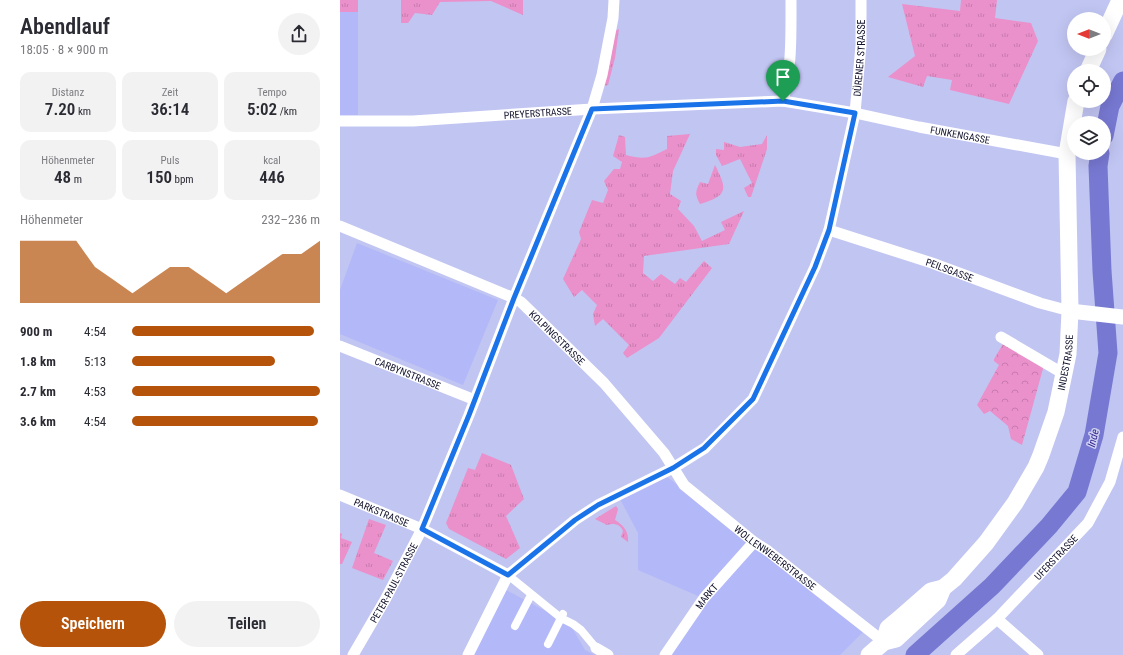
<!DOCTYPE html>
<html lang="de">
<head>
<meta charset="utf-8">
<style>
  body { margin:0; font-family:"Roboto Condensed",sans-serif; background:#f2f2f3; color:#2b2b33; height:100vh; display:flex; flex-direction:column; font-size:15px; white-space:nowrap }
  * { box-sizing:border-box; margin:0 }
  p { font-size:13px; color:#7c7c81 }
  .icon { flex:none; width:22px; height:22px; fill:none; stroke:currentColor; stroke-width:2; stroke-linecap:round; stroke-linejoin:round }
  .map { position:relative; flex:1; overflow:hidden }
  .details { display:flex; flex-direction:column; background:#fff; width:340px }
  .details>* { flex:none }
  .needle { width:26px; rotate:270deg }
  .buttons { position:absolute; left:727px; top:12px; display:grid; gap:8px }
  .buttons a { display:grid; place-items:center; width:44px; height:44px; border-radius:50%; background:#fff; box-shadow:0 4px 16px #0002; font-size:20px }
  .pin { position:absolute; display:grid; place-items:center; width:34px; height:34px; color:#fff; margin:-41px -17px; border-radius:50% 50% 50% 0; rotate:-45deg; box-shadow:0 0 4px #0007 }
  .pin .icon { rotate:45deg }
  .round { display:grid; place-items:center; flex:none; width:42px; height:42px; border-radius:21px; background:#f2f2f3 }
  .summary { display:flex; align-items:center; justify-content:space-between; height:68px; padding:0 20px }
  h1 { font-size:22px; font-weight:600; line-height:30px }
  .stats { display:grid; grid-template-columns:repeat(3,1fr); gap:6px; height:68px; padding:4px 20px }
  .stats div { display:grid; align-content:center; border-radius:10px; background:#f2f2f3; text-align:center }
  .stats b { font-size:17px; font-weight:600 }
  .stats small { font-size:11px; font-weight:400 }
  .stats p { font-size:11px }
  .chart { height:112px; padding:8px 20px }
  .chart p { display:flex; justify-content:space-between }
  .chart svg { width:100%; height:72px; margin-top:4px; fill:#b45309; opacity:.7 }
  .action { display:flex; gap:8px; margin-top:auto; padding:8px 20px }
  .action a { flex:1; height:46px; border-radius:24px; background:#b45309; color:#fff; font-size:16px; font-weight:600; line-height:46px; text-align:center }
  .action a+a { background:#f2f2f3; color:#2b2b33 }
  ul { padding:0 20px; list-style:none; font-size:13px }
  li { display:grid; grid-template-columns:64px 48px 1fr; align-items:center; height:30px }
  li i { height:10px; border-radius:5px; background:#b45309 }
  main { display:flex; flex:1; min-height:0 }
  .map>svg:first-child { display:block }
  .built { fill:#b3b8f9 }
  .grass { fill:url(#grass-tufts) }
  .forest { fill:url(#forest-crowns) }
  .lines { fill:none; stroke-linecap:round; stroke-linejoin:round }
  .river { stroke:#7778d1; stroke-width:19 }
  .pedestrian { stroke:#fff; stroke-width:8 }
  .minor { stroke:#fff; stroke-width:11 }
  .secondary { stroke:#fff; stroke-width:15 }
  .primary { stroke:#fff; stroke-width:17 }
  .route-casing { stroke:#fff; stroke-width:8 }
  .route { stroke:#1a73e8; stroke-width:5 }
  .labels { text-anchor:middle; stroke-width:3; stroke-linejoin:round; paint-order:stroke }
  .street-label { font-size:10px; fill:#12122d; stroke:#d0d3f2 }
  .water-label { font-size:11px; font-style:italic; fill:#382a92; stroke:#d0d3f2 }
</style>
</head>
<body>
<main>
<section class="details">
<div class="summary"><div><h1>Abendlauf</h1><p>18:05 · 8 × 900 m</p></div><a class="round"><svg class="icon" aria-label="share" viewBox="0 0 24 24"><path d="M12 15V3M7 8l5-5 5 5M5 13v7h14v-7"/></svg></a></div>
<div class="stats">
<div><p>Distanz</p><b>7.20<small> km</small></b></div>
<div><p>Zeit</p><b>36:14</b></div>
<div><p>Tempo</p><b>5:02<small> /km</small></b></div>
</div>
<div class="stats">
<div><p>Höhenmeter</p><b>48<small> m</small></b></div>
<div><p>Puls</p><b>150<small> bpm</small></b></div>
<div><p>kcal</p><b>446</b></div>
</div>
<div class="chart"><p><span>Höhenmeter</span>232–236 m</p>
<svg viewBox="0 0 160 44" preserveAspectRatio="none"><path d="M0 44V6L10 6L20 6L30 6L40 22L50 30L60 38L70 30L80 22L90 22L100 30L110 38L120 30L130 22L140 14L150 14L160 6V44z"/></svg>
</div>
<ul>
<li><b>900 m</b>4:54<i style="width:97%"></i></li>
<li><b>1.8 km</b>5:13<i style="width:76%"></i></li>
<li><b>2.7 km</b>4:53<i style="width:100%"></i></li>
<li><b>3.6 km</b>4:54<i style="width:99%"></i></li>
</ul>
<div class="action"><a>Speichern</a><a>Teilen</a></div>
</section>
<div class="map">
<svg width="783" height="655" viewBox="0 0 783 655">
  <defs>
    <pattern id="grass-tufts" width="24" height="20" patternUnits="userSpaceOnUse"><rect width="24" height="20" fill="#ea90cb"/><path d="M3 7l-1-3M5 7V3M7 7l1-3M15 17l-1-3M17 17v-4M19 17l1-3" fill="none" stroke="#c87baf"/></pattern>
    <pattern id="forest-crowns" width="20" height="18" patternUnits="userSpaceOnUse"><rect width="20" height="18" fill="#ea90cb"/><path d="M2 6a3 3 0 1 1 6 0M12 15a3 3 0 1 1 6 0" fill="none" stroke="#c87baf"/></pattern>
  </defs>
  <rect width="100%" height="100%" fill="#c1c5f2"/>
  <path class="built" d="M0,0H18V115H0Z
    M17,243L158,300L123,385L0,334V290Z
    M326,476L524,631L500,655H332L365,599L298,570V533L280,499Z
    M166,590L230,624L245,650L255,655H132Z"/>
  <path class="grass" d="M0,0H18V12H0Z
    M61,0H183V15L151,1L100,2L92,15L75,13L68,23H61Z
    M621,0H657L655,18L691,23L698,41L669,104L610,90L612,80L587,76L583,87L548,77L575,56L562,4L620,11Z
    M279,29L275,58L268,85L264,86L270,62L275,31Z
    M350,134L333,171L330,194L341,201L338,209L354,226L362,241L385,230L381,222L404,211L389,244L304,256L303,273L313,281L321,274L335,284L340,278L346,282L364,261L372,268L319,338L287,358L283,353L289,345L263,319L255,326L253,314L257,305L242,290L234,297L223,279L241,239L239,232L252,200L263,203L268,190L264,181L274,169H280L282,162L273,156L279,135L285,137L286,155C306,160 309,158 327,149V136Z
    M427,135V149L411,197H408L404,188L412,183L400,159L382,166L376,155V149L384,150V142L400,147L422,144Z
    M375,165C387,189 389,195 360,204C355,195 355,192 360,182L368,184Z
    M142,453L171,465L184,499L166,516L180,548L166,559L109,529L106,523L128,468L135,470Z
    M276,506L278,509L275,520C283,525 289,531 288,542L281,537L283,531C280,524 274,523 267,525L255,519Z
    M29,519L46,525L34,553L53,561L43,580L12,568Z
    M0,533L2,534L1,538L12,542L2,564H0Z"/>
  <path class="forest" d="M663,344L704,365L682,445L671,439L668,426L650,411L644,414L637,405L659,365L654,361V359Z"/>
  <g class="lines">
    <path class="river" d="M764,136L770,106L783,81
      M575,655L652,586L709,526L737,492L754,435L768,353L762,271L758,166L760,153"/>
    <path class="pedestrian" d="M168,575L221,618L233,624L241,630L256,648
      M175,626L191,595
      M208,644L223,614"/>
    <g class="minor">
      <path d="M443,101C452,68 451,34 451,0"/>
      <path id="s1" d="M0,121H73L252,109L443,101L515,113L579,127L727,154"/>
      <path id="s2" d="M0,226L174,298L181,302L264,383L324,453L344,485L414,542L428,551L544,642"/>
      <path id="s3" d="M489,230L592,263L700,303L730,311"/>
      <path d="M661,337L724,374"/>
      <path id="s4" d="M0,346L135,400"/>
      <path id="s5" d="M0,495L82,529L168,575"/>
      <path d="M657,619L698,655"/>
      <path d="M256,648L268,655"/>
      <path id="s6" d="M13,655L45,600L82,529L129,415L174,298L252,109L262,75L273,18L274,0"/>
      <path id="s7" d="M128,655L168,575L235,520L258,505L333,468L365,448L413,399L475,267L489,230L515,113L521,45V0"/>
      <path id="s8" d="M325,655L364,598L414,542"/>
      <path id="s9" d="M616,655L657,619L748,523L770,482L783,437"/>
    </g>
    <path class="secondary" d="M730,311L783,317"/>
    <g class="primary">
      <path d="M764,35L780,0"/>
      <path d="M748,71L758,49"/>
      <path d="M544,642L548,628L560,618L591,591L603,588"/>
      <path id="s10" d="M529,655L544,642L556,639L598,600L603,588L614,579L646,543L675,503L696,467L701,455L716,412L728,354L730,311L727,154L736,101"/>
    </g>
  </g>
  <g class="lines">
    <g class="route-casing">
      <path id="route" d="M443,101L515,113L489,230L475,267L413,399L364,448L333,468L258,505L235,520L168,575L82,529L129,415L174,298L252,109Z"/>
    </g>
    <use href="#route" class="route"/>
  </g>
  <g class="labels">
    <g class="street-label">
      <text dy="4" stroke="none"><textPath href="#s7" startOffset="754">DÜRENER STRASSE</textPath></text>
      <text dy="4" stroke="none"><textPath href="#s1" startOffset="198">PREYERSTRASSE</textPath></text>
      <text dy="4" stroke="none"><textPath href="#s1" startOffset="624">FUNKENGASSE</textPath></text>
      <text dy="4" stroke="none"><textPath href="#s3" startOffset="127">PEILSGASSE</textPath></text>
      <text dy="4" stroke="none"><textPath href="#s2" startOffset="247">KOLPINGSTRASSE</textPath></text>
      <text dy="4" stroke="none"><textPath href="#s10" startOffset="365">INDESTRASSE</textPath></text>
      <text dy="4" stroke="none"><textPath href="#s4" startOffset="73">CARBYNSTRASSE</textPath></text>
      <text dy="4" stroke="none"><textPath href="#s5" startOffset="45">PARKSTRASSE</textPath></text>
      <text dy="4" stroke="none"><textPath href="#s9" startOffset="140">UFERSTRASSE</textPath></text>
      <text dy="4" stroke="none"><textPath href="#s2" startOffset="559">WOLLENWEBERSTRASSE</textPath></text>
      <text dy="4" stroke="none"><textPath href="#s6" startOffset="83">PETER-PAUL-STRASSE</textPath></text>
      <text dy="4" stroke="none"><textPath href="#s8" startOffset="72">MARKT</textPath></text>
    </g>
    <g class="water-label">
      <text transform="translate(753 438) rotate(-76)" y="4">Inde</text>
    </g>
  </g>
</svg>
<div class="buttons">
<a><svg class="needle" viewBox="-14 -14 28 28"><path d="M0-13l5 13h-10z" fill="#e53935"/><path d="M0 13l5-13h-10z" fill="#7c7c81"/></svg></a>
<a><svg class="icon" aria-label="locate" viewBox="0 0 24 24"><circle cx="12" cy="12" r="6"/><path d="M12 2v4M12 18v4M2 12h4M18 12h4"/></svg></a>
<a><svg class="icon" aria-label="layers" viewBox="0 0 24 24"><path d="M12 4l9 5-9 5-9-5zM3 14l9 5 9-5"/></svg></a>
</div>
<div class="pin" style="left:443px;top:101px;background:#1e9e55"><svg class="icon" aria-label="arrive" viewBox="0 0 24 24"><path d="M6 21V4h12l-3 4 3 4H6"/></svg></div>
</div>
</main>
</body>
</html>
